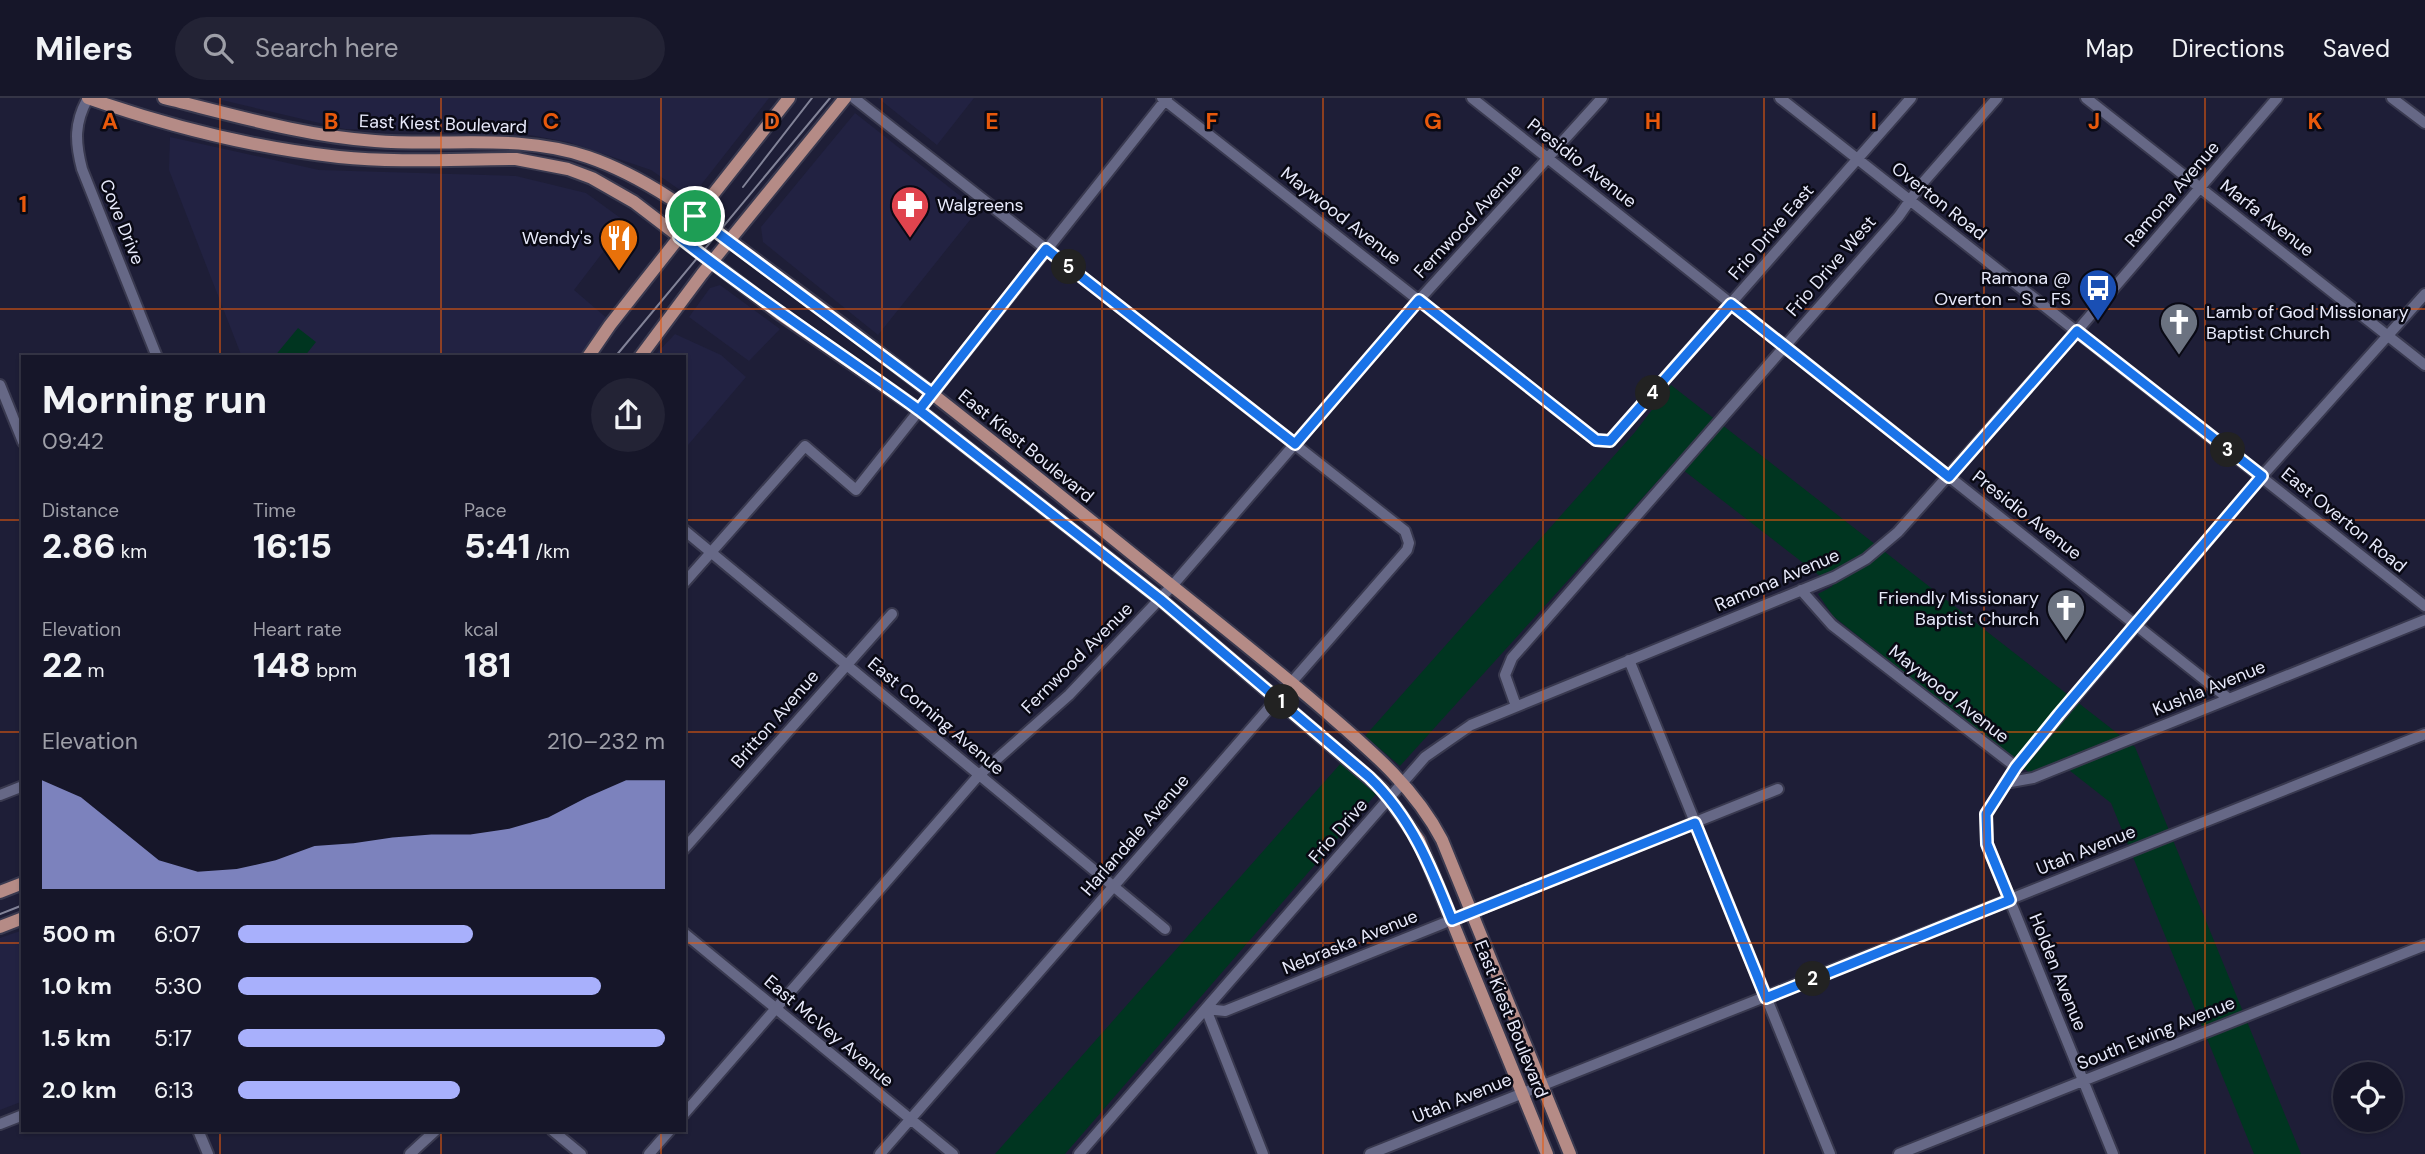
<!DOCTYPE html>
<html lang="en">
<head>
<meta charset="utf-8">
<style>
  body { margin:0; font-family:"DM Sans",sans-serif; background:#232335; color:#f1f3f6; height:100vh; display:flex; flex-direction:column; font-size:26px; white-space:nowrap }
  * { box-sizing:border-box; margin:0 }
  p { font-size:23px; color:#9e9fa8 }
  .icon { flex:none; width:38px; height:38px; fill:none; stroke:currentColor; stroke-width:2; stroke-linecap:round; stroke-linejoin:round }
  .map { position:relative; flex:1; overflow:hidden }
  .side { position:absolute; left:21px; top:257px; width:665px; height:777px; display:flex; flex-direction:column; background:#161629; border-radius:0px; box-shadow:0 2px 5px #0004,0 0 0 2px #353546 }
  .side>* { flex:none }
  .tools { position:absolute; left:2333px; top:964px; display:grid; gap:14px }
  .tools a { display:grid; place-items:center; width:70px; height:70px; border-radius:50%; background:#161629; box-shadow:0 2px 5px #0004,0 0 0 2px #353546; font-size:35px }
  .pin { position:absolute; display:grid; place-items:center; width:60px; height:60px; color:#fff; margin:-30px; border:4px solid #fff; border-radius:50%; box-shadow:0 2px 7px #0007 }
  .km { position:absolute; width:35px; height:35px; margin:-18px; border-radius:50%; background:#222; color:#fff; font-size:19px; line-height:35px; text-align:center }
  .round { display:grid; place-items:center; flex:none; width:74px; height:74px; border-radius:37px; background:#232335 }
  .overview { display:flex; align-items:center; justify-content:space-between; height:119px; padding:0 21px }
  h1 { font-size:38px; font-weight:800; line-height:52px }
  .metrics { display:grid; grid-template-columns:repeat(3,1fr); gap:10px; height:119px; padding:7px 21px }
  .metrics div { display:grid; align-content:center }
  .metrics b { font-size:35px; font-weight:800 }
  .metrics small { font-size:19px; font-weight:400 }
  .metrics p { font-size:19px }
  .chart { height:196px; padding:14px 21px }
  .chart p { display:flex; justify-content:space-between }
  .chart svg { width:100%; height:126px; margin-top:7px; fill:#a8b0fc; opacity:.7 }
  ul { padding:0 21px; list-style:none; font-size:23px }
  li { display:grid; grid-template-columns:112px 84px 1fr; align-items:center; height:52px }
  li i { height:18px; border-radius:9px; background:#a8b0fc }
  header { display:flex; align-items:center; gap:42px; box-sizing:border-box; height:98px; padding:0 35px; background:#161629; border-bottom:2px solid #353546 }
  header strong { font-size:33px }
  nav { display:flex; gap:38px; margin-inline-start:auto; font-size:24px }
  .search { width:490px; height:63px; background:#232335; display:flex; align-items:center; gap:18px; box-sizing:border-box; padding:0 24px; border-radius:38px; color:#9e9fa8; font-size:26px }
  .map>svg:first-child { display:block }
  .built { fill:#222242 }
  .green { fill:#003520 }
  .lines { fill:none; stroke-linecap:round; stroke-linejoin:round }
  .minor-casing { stroke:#39394f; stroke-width:14 }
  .major-casing { stroke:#39394f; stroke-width:16 }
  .minor { stroke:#666886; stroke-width:10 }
  .major { stroke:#b58b86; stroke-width:12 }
  .tram { stroke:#828398; stroke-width:2 }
  .route-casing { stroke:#fff; stroke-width:14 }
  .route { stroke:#1a73e8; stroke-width:9 }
  .grid { fill:none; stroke:#e8590c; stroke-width:2; stroke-opacity:0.55 }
  .labels { text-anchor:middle; stroke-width:5; stroke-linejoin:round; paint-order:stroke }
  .street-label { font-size:18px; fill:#e8eafb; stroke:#090914 }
  .poi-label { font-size:18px; fill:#e8eafb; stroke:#090914; text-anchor:end }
  .grid-label { font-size:23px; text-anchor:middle; font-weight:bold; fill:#e8590c; stroke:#090914; stroke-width:5; stroke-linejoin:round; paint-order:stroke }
</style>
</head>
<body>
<header>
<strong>Milers</strong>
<div class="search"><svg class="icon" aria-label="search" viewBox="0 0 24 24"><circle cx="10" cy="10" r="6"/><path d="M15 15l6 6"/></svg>Search here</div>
<nav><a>Map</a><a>Directions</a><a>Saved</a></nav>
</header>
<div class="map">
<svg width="2425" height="1056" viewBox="0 0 2425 1056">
  <rect width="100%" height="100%" fill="#1e1e37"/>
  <path class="built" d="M213,0H769L697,92L683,94L651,72L568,44L524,36L345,31Z
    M878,0H974L937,47Z
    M855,15L978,112L878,237L763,144L761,129Z
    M170,39L319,72L516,78L586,95L626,124L574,192L609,222L583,259H242L169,72Z
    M720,187L780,231L749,263L689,219L710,190Z
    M675,236L721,257L746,279L688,347L684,344V259H653Z
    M23,832V1003L0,1012V840Z"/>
  <path class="green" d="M298,230L316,244L304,259H274Z
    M1671,287L2135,649L2301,1056H2254L2111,705L2060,665L2031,676L1833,518L1818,496L1833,488L1674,365L1400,668L1365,638L1635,334Z
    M1341,665L1376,696L1065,1056H995Z"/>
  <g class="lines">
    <g class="minor-casing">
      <path id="minor" d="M88,0C74,25 75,44 82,71L157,259
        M854,0L1405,433L1409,445L1407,452L880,1056
        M1162,0L1596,342L1610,343L1911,0
        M1472,0L2229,601
        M1780,0L2425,508
        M2086,0L2425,267
        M2392,0L2425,25
        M0,287L23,344
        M684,432L1165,831
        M684,485L805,348L856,392L1167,0
        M1801,492L1832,527L2016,669
        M1629,562L1830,1056
        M1516,608L1505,577L1512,560L1899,118L1920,88L1997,0
        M2005,685L2033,680L2425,522
        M0,697L23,688
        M684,751L892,516
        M684,835L953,1056
        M684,1016L979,677L1069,597L1172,488L1419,202L1602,0
        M0,1026L23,1017
        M198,1032L208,1056
        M552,1032L581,1056
        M410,1056L436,1032
        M649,1056L670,1032
        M1079,1056L1425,659L1471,627L1834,479L1866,461L1898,434L2077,233L2277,0
        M1263,1056L1206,911L1225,913L1778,691
        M1370,1056L2425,636
        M1899,1056L2425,847
        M2113,1056L1987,746L1986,716L2016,669L2262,378L2425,196"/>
    </g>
    <g class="major-casing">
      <path id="major" d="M88,0C168,28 255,50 339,59C397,65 458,61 516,61L568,71L592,80L634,104L780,216L919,312L1160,501L1382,691L1419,742L1547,1056
        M164,0C234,17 303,38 375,43C447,49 518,35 588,59C658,83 717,134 776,177C892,262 1004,352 1115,442C1183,497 1252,551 1318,607C1365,648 1413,686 1442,742L1570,1056
        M588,259L610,227L789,0
        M640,259L702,176L845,0
        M0,794L23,785
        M0,829L23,820"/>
    </g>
    <use href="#minor" class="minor"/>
    <use href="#major" class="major"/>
    <path class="tram" d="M743,89L812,0
      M615,259L830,0
      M0,816L23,807"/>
  </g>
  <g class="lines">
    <g class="route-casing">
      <path id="route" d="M695,118L932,295L919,312L1160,501L1369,679C1411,719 1431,769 1452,822L1695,725L1766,900L2010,802L1987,746L1986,716L2016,669L2059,616L2262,378L2077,233L1949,379L1731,206L1610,343L1596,342L1419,202L1295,346L1046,151L919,312C839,254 757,201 679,139L695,118"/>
    </g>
    <use href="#route" class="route"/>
  </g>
  <path class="grid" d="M220,0V259M441,0V259M661,0V259M882,0V1056M1102,0V1056M1323,0V1056M1543,0V1056M1764,0V1056M1984,0V1056M2205,0V1056M0,211H2425M0,422H23M684,422H2425M0,634H23M684,634H2425M0,845H23M684,845H2425M220,1032V1056M441,1032V1056M661,1032V1056"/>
  <defs>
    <g id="pharmacy-pin" transform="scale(2.0125)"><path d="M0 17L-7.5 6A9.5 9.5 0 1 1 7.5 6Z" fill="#e0444e" stroke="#090914"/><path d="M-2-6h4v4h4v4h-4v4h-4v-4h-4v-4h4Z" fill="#fff"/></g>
    <g id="restaurant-pin" transform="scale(2.0125)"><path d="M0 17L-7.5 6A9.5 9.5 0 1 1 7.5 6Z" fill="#e8710a" stroke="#090914"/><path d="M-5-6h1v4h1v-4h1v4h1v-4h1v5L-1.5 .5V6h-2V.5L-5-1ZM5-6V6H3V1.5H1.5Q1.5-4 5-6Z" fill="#fff"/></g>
    <g id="bus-pin" transform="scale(2.0125)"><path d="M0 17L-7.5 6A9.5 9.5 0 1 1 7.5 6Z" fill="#1a4fb4" stroke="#090914"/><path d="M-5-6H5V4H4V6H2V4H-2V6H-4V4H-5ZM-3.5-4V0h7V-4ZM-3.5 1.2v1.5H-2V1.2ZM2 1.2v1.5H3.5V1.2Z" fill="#fff"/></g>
    <g id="church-pin" transform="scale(2.0125)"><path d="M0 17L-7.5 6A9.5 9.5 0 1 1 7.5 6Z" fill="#6b7280" stroke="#090914"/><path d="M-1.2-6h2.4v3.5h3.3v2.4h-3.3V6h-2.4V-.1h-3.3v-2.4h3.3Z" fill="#fff"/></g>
  </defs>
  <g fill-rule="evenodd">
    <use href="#pharmacy-pin" x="910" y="107"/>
    <use href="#restaurant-pin" x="619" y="140"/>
    <use href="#bus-pin" x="2098" y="190"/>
    <use href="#church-pin" x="2179" y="224"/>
    <use href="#church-pin" x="2066" y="510"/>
  </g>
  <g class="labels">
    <g class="street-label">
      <text transform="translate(443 26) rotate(2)" y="6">East Kiest Boulevard</text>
      <text transform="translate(1582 65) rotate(38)" y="6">Presidio Avenue</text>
      <text transform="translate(2172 96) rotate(-49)" y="6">Ramona Avenue</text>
      <text transform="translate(1939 103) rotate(38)" y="6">Overton Road</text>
      <text transform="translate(1341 118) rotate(38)" y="6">Maywood Avenue</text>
      <text transform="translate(2267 120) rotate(38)" y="6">Marfa Avenue</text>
      <text transform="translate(1468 123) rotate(-47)" y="6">Fernwood Avenue</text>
      <text transform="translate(122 124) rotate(68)" y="6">Cove Drive</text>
      <text transform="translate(1771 134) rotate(-49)" y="6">Frio Drive East</text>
      <text transform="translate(1831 168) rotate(-49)" y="6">Frio Drive West</text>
      <text transform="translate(1026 348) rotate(39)" y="6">East Kiest Boulevard</text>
      <text transform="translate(2027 417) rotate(38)" y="6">Presidio Avenue</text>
      <text transform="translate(2344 422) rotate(39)" y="6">East Overton Road</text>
      <text transform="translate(1777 482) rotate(-23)" y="6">Ramona Avenue</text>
      <text transform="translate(1077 560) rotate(-45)" y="6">Fernwood Avenue</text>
      <text transform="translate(2209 590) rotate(-22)" y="6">Kushla Avenue</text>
      <text transform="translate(1949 596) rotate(38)" y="6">Maywood Avenue</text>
      <text transform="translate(936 618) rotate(40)" y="6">East Corning Avenue</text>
      <text transform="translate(775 621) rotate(-49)" y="6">Britton Avenue</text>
      <text transform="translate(1338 733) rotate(-49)" y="6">Frio Drive</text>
      <text transform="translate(1135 737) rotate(-49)" y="6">Harlandale Avenue</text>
      <text transform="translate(2086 752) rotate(-22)" y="6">Utah Avenue</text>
      <text transform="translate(1350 844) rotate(-22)" y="6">Nebraska Avenue</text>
      <text transform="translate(2058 874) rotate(68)" y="6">Holden Avenue</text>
      <text transform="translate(1511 921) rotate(68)" y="6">East Kiest Boulevard</text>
      <text transform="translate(829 933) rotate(40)" y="6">East McVey Avenue</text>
      <text transform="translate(2156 935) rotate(-22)" y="6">South Ewing Avenue</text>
      <text transform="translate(1462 1000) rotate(-22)" y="6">Utah Avenue</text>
    </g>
    <g class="poi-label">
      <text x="937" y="113" text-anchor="start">Walgreens</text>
      <text x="592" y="146">Wendy's</text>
      <text x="2071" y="186">Ramona @<tspan x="2071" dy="21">Overton - S - FS</tspan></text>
      <text x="2206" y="220" text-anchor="start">Lamb of God Missionary<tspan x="2206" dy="21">Baptist Church</tspan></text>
      <text x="2039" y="506">Friendly Missionary<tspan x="2039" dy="21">Baptist Church</tspan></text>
    </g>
  </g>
  <g class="grid-label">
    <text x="110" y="31">A</text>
    <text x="331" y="31">B</text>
    <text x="551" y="31">C</text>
    <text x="772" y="31">D</text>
    <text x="992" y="31">E</text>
    <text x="1212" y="31">F</text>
    <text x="1433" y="31">G</text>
    <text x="1653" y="31">H</text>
    <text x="1874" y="31">I</text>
    <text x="2094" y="31">J</text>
    <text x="2315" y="31">K</text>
    <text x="23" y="114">1</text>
  </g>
</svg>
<div class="tools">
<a><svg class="icon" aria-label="locate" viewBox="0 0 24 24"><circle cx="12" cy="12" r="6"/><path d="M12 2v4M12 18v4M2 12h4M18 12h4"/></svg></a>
</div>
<div class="pin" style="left:695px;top:118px;background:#1e9e55"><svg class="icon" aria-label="arrive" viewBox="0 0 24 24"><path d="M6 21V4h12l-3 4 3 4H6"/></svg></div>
<b class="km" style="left:1282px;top:604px">1</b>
<b class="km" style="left:1813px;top:881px">2</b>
<b class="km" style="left:2228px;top:352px">3</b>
<b class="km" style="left:1653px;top:295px">4</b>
<b class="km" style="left:1069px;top:169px">5</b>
<section class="side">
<div class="overview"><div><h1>Morning run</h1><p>09:42</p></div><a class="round"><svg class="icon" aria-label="share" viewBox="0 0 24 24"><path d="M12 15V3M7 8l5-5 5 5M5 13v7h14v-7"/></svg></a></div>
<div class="metrics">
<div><p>Distance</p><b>2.86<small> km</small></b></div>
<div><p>Time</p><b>16:15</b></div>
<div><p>Pace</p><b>5:41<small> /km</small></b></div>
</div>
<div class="metrics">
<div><p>Elevation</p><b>22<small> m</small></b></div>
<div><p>Heart rate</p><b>148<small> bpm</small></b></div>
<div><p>kcal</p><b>181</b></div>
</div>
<div class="chart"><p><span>Elevation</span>210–232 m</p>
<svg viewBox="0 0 160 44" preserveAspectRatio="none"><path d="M0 44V6L10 12L20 23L30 34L40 38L50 37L60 34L70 29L80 28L90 26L100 25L110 25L120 23L130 19L140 12L150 6L160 6V44z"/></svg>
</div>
<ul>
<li><b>500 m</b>6:07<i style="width:55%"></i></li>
<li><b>1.0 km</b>5:30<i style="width:85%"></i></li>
<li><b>1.5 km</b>5:17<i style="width:100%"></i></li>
<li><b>2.0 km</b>6:13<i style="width:52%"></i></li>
</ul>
</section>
</div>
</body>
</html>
